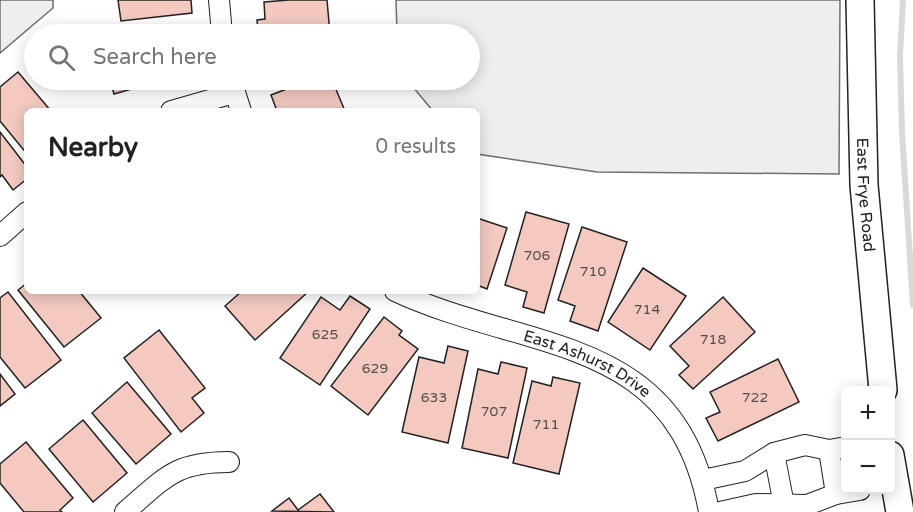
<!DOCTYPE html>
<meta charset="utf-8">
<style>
body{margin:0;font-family:"Varela Round",sans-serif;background:#f6f6f6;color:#222}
.controls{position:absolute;right:18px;bottom:18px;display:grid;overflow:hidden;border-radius:9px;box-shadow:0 3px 15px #0003}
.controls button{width:54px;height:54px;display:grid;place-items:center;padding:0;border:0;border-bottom:2px solid #e0e0e0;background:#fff;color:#222;font:30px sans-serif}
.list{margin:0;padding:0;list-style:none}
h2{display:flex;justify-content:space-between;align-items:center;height:78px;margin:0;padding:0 24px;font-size:26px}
h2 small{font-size:20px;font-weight:400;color:#767676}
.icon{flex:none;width:33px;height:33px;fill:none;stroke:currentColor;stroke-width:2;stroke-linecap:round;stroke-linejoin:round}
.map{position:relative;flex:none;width:913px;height:512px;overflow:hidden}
.search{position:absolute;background:#fff;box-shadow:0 3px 15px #0003;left:24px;top:24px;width:456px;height:66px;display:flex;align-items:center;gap:15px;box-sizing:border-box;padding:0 21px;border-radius:33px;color:#767676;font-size:22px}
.panel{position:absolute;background:#fff;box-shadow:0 3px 15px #0003;left:24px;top:108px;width:456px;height:186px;border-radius:9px}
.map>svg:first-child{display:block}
.green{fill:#eee;stroke:#6f6f6f;stroke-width:1.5}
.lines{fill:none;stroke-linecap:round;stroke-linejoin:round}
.stream{stroke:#d9d9d9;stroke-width:6}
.building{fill:#f3c9c0;stroke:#222;stroke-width:1.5}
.street-casing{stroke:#222;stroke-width:22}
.secondary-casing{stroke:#222;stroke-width:30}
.street{stroke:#fff;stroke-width:20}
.secondary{stroke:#fff;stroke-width:27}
.labels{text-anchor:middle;stroke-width:4.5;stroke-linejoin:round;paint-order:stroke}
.number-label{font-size:14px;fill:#564c4a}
.street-label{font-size:16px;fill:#222;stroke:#fff}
</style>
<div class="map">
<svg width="913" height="512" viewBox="0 0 913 512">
<rect width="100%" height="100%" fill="#fff"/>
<g class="green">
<path d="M0 0H53V8L0 53Z"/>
<path d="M396 0H840L839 174 597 172 477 154V111H433L407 80H470V34H397Z"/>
</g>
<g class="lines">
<path class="stream" d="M903 0 900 56 902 132 913 305"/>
</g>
<g class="building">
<path d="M118 0H191L192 13 121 21Z"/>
<path d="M289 0H327L330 34H258L257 20 265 19 264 2Z"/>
<path d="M171 26 173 34H142Z"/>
<path d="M18 72 51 111H27V154L0 121V87Z"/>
<path d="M110 80H163L114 94Z"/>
<path d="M310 80H332L345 111H277L271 95Z"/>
<path d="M0 132 27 167V179L13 190 2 175 0 177Z"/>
<path d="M526 212 569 224 544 313 523 307 527 292 505 285Z"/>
<path d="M477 218 507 228 487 289 477 285Z"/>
<path d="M582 227 627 242 598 331 570 321 575 306 558 300Z"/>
<path d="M643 268 686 296 650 350 608 322Z"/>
<path d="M27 283V291H79L101 318 64 347 18 290Z"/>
<path d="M242 291H309L255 340 225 306Z"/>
<path d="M8 292 61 360 25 388 0 357V298Z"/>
<path d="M350 296 370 309 320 385 280 358 321 297 340 310Z"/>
<path d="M723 297 755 332 693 389 679 375 689 366 670 346Z"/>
<path d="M384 317 402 331 399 335 418 349 368 415 331 386Z"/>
<path d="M159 330 205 388 192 398 204 413 181 432 124 358Z"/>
<path d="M448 346 468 351 448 443 402 432 419 357 444 363Z"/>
<path d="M778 359 799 402 718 441 706 418 720 412 710 392Z"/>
<path d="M501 362 527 368 508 458 462 448 478 369 498 374Z"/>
<path d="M0 374 15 394 0 406Z"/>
<path d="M553 377 580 383 559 474 513 463 532 381 551 386Z"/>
<path d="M127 382 171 434 136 464 92 413Z"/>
<path d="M83 420 127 473 93 502 49 449Z"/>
<path d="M26 442 73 498 60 510 62 512H24L0 483V464Z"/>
<path d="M320 494 334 512 272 511 289 498 298 510Z"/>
</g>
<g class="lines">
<g class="street-casing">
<g id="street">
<path d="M219 0 222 34"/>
<path d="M231 80 241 111"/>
<path d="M171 111 234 93"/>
<path d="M0 236 27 212"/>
<path id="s1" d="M395 291C528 353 677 332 709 512"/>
<path d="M829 450 836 494"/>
<path d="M774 453 784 505"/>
<path d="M703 480 745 471 774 453 805 445 829 450 846 447"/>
<path d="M125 512C165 478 174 462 229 462"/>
<path d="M720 512 756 504 807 505 836 494 860 490"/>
</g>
</g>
<g class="secondary-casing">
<g id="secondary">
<path id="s2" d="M860 0 864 185 883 390"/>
<path d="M890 455 900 512"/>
</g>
</g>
<use href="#street" class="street"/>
<use href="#secondary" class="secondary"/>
</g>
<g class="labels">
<g class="number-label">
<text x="537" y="260">706</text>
<text x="593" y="276">710</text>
<text x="647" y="314">714</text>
<text x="325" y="339">625</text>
<text x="713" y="344">718</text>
<text x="375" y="373">629</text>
<text x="434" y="402">633</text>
<text x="755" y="402">722</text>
<text x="494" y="416">707</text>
<text x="546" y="429">711</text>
</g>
<g class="street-label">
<text dy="6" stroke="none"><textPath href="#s2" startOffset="195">East Frye Road</textPath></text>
<text dy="6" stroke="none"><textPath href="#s1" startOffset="206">East Ashurst Drive</textPath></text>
</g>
</g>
</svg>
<div class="controls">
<button>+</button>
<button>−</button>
</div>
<div class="search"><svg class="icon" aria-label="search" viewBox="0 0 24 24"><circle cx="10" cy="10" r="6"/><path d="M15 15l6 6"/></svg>Search here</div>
<section class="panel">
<h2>Nearby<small>0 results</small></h2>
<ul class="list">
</ul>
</section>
</div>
